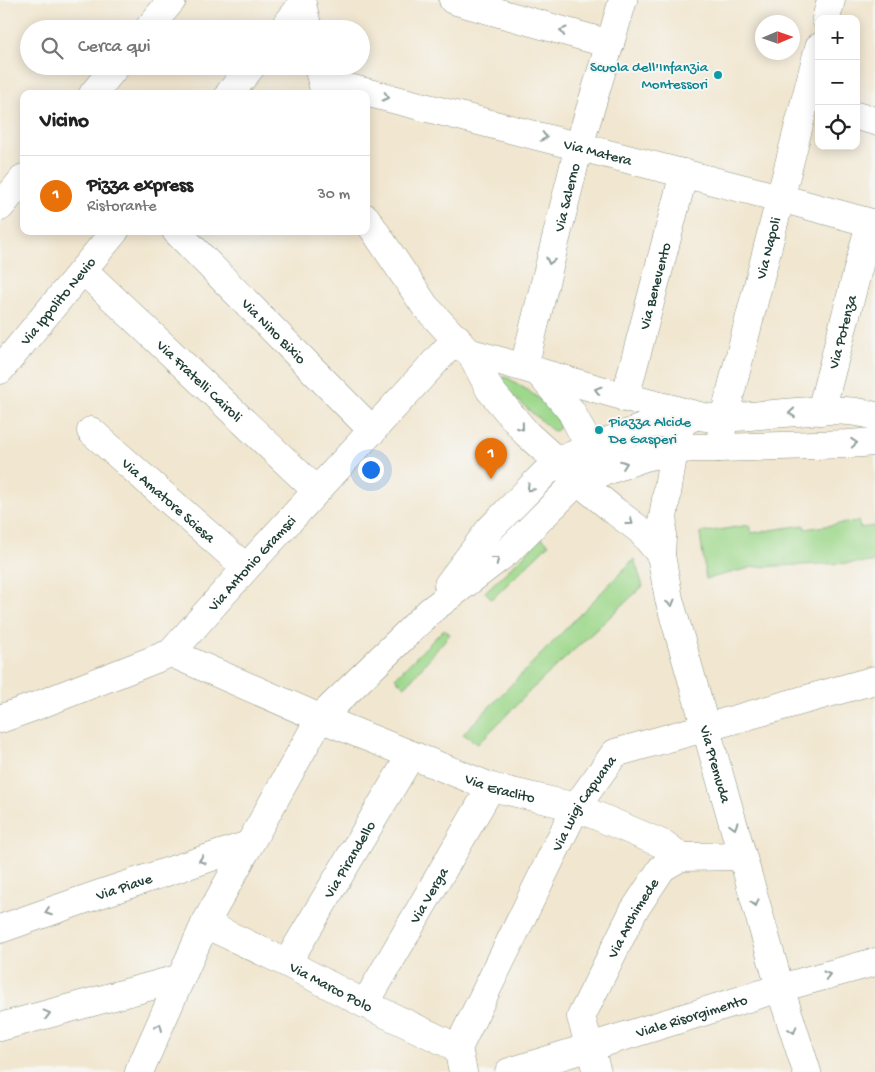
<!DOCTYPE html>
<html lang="it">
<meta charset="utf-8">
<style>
body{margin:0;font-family:"Gochi Hand",sans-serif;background:#f6f6f6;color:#222}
.controls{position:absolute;right:15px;top:15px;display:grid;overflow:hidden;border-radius:10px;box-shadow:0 2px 12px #0003}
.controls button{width:45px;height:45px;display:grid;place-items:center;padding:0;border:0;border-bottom:1px solid #e0e0e0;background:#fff;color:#222;font:25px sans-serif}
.compass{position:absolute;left:755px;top:15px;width:45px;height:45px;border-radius:50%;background:#fff;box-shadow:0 2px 12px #0003;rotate:88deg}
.you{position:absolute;left:370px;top:469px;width:18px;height:18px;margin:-12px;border:4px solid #fff;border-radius:50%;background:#1a73e8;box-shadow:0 0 0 8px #1a73e833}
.badge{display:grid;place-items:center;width:32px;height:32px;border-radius:50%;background:#1f6fb2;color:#fff;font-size:16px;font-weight:700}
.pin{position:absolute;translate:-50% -41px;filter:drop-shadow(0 1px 2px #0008)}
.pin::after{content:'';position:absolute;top:26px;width:18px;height:15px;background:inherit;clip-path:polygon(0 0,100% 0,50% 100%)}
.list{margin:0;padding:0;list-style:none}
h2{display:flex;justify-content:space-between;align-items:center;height:65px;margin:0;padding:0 20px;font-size:21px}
h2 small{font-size:16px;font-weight:400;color:#767676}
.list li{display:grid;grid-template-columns:32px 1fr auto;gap:15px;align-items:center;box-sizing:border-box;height:80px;padding:0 20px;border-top:1px solid #e0e0e0}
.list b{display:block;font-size:19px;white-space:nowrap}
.list p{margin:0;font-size:16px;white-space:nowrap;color:#767676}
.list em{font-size:16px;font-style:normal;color:#767676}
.icon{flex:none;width:28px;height:28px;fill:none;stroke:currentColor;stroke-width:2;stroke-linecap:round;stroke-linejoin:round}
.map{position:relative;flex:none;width:875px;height:1072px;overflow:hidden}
.search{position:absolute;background:#fff;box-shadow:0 2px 12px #0003;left:20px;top:20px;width:350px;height:55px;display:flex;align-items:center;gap:12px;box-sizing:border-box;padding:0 18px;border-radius:28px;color:#767676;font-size:19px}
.panel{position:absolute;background:#fff;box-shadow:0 2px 12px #0003;left:20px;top:90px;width:350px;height:145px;border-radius:10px}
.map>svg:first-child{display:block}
.green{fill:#9ed88c;stroke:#5e8a60}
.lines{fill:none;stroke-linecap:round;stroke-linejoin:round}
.minor-casing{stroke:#889282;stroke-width:29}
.tertiary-casing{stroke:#889282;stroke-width:29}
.minor{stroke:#fff;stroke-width:28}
.tertiary{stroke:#fff;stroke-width:28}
.oneway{stroke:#8f9e9a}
.culture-dot{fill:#0f9aa8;stroke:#f6f6f2;stroke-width:2}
.labels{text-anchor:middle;stroke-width:4;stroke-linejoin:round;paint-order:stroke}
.culture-label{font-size:15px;fill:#0d838f;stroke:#f6f6f2;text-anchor:end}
.street-label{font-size:15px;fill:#1f3d34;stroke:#f6f6f2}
</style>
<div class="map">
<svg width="875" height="1072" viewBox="0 0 875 1072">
<rect width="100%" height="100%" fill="#f6f6f2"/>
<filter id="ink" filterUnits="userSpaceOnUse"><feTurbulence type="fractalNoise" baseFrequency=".02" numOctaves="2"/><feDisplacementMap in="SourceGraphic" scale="10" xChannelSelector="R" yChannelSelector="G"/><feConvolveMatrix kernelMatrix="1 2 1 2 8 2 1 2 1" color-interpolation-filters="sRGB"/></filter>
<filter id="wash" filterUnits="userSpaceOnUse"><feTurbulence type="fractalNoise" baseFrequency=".0096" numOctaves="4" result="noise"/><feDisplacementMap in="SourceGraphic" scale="20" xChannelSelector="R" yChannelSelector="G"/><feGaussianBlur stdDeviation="1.12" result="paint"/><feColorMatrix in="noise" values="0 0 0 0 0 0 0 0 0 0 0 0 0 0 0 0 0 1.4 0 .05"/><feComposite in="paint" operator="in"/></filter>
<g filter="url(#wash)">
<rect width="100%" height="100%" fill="#f1e6cf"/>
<g class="green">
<path d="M503 377 508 378C524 388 556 406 560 427 558 430 556 432 552 430L501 386 500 381Z"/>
<path d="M858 521 860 528 875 526V562L754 567 706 579 700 533 749 525 751 533 804 525 805 529Z"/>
<path d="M542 538 549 544 492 599 485 592Z"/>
<path d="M634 559 643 586 532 689 478 744 463 734Z"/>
<path d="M444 629 450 634 405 687 395 678Z"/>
</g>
</g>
<g filter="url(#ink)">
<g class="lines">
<g class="minor-casing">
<g id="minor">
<path d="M453 0 610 44"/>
<path d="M826 19 831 0"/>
<path d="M283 29 302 5"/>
<path id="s1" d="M322 81 780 198 875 224"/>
<path d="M229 94 252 66"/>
<path d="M856 116 875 121"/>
<path id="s2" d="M176 231 373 431"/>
<path id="s3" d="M83 270 317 491"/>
<path id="s4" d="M524 367 579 146 623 0"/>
<path id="s5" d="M0 370 115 231"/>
<path d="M539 373 571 411 590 448 578 481 616 512 640 530 661 555"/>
<path id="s6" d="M625 398 684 173"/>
<path id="s7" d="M821 411 870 223"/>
<path id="s8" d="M680 429 674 450 663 518 661 555 669 599 780 988 807 1072"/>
<path id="s9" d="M91 431 246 568"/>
<path id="s10" d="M719 448 724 418 819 47"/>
<path id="s11" d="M171 653 320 718 491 787 576 807 665 845 681 857"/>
<path id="s12" d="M0 719 36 706 171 653 246 568 457 338"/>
<path id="s13" d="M205 924 287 963 365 1004 458 1048"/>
<path id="s14" d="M0 929 97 895 248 845"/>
<path id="s15" d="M287 963 411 755"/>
<path id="s16" d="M365 1004 491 787"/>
<path d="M0 1027 181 978"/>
<path id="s17" d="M463 1072 458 1048 576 807 615 753 875 680"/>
<path id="s18" d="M509 1072 780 988 875 962"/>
<path id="s19" d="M597 1072 581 1017 633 912 662 868 681 857 742 856"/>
</g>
</g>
<g class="tertiary-casing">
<g id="tertiary">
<path d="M301 0 308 29"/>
<path d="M148 29 172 0"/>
<path d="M318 66 325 94"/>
<path d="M93 94 116 66"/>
<path d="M0 207 24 178"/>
<path d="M366 218 425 306 464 348 471 353 490 390 527 434 570 473"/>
<path d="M471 353C536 370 599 391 664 407 678 410 692 415 705 417 720 419 736 417 751 416 790 413 837 405 875 416"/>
<path d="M448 585 490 529 557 461 652 424 683 421 691 418"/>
<path d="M139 1072 205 924 320 718 430 611 507 552 578 481 642 458 674 450 693 448H719L848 444 875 442"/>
</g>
</g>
<use href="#minor" class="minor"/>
<use href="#tertiary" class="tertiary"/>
</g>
<defs><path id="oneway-chevron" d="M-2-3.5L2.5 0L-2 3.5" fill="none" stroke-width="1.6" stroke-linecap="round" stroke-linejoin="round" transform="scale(1.25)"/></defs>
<g class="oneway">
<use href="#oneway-chevron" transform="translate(563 31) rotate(-164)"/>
<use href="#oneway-chevron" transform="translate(386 97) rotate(14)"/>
<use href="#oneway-chevron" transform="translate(544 137) rotate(14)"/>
<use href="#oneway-chevron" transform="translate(550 261) rotate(104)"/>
<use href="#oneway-chevron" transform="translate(598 390) rotate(-164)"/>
<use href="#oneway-chevron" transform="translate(792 413) rotate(175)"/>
<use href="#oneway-chevron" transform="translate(521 427) rotate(51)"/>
<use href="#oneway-chevron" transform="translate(854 443) rotate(-4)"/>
<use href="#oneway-chevron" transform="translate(624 464) rotate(-20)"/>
<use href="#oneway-chevron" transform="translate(530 488) rotate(134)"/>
<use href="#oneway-chevron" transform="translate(630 522) rotate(36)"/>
<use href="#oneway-chevron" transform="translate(496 560) rotate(-37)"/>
<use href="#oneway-chevron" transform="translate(671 603) rotate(75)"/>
<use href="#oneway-chevron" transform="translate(734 826) rotate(74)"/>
<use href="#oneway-chevron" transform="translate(202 860) rotate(162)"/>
<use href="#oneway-chevron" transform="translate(755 903) rotate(74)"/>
<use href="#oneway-chevron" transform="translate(48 912) rotate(160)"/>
<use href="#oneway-chevron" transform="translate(827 975) rotate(-16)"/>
<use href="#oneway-chevron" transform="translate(47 1014) rotate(-15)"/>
<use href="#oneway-chevron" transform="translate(159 1027) rotate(-66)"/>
<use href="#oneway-chevron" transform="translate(793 1030) rotate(72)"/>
</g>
</g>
<g class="culture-dot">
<circle cx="718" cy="75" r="5"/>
<circle cx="599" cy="430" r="5"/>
</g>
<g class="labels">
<g class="culture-label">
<text x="708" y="71">Scuola dell'Infanzia<tspan x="708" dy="17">Montessori</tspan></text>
<text x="609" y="426" text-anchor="start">Piazza Alcide<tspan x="609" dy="17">De Gasperi</tspan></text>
</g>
<g class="street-label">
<text dy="5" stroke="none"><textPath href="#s1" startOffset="285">Via Matera</textPath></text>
<text dy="5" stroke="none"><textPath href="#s4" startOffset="175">Via Salerno</textPath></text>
<text dy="5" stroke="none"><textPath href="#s10" startOffset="206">Via Napoli</textPath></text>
<text dy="5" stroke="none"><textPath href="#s6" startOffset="116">Via Benevento</textPath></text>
<text dy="5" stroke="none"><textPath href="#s5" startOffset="90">Via Ippolito Nevio</textPath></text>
<text dy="5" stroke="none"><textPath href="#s2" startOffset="140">Via Nino Bixio</textPath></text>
<text dy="5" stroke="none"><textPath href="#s7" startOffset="82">Via Potenza</textPath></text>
<text dy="5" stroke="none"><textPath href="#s3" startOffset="161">Via Fratelli Cairoli</textPath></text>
<text dy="5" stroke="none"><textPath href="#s9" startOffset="104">Via Amatore Sciesa</textPath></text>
<text dy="5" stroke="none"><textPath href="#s12" startOffset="304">Via Antonio Gramsci</textPath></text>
<text dy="5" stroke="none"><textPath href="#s8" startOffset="344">Via Premuda</textPath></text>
<text dy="5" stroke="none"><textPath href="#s11" startOffset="356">Via Eraclito</textPath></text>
<text dy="5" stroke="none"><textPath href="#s17" startOffset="300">Via Luigi Capuana</textPath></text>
<text dy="5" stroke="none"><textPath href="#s15" startOffset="121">Via Pirandello</textPath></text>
<text dy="5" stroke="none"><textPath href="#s14" startOffset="131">Via Piave</textPath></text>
<text dy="5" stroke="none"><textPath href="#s16" startOffset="126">Via Verga</textPath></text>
<text dy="5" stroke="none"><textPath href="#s19" startOffset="169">Via Archimede</textPath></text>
<text dy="5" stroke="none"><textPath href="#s13" startOffset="141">Via Marco Polo</textPath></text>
<text dy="5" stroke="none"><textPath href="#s18" startOffset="191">Viale Risorgimento</textPath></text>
</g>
</g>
</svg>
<div class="controls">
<button>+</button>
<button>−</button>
<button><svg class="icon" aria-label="locate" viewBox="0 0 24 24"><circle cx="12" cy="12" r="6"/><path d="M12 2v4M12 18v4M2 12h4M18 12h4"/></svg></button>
</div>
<svg class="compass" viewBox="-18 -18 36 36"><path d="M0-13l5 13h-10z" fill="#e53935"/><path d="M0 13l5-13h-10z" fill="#767676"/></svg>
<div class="you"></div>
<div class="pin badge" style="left:491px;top:479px;background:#e8710a">1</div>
<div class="search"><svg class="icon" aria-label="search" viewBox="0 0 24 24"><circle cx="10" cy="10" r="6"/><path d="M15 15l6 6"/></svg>Cerca qui</div>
<section class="panel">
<h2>Vicino<small></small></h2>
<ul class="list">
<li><span class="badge" style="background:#e8710a">1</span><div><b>Pizza express</b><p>Ristorante</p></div><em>30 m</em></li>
</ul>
</section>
</div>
